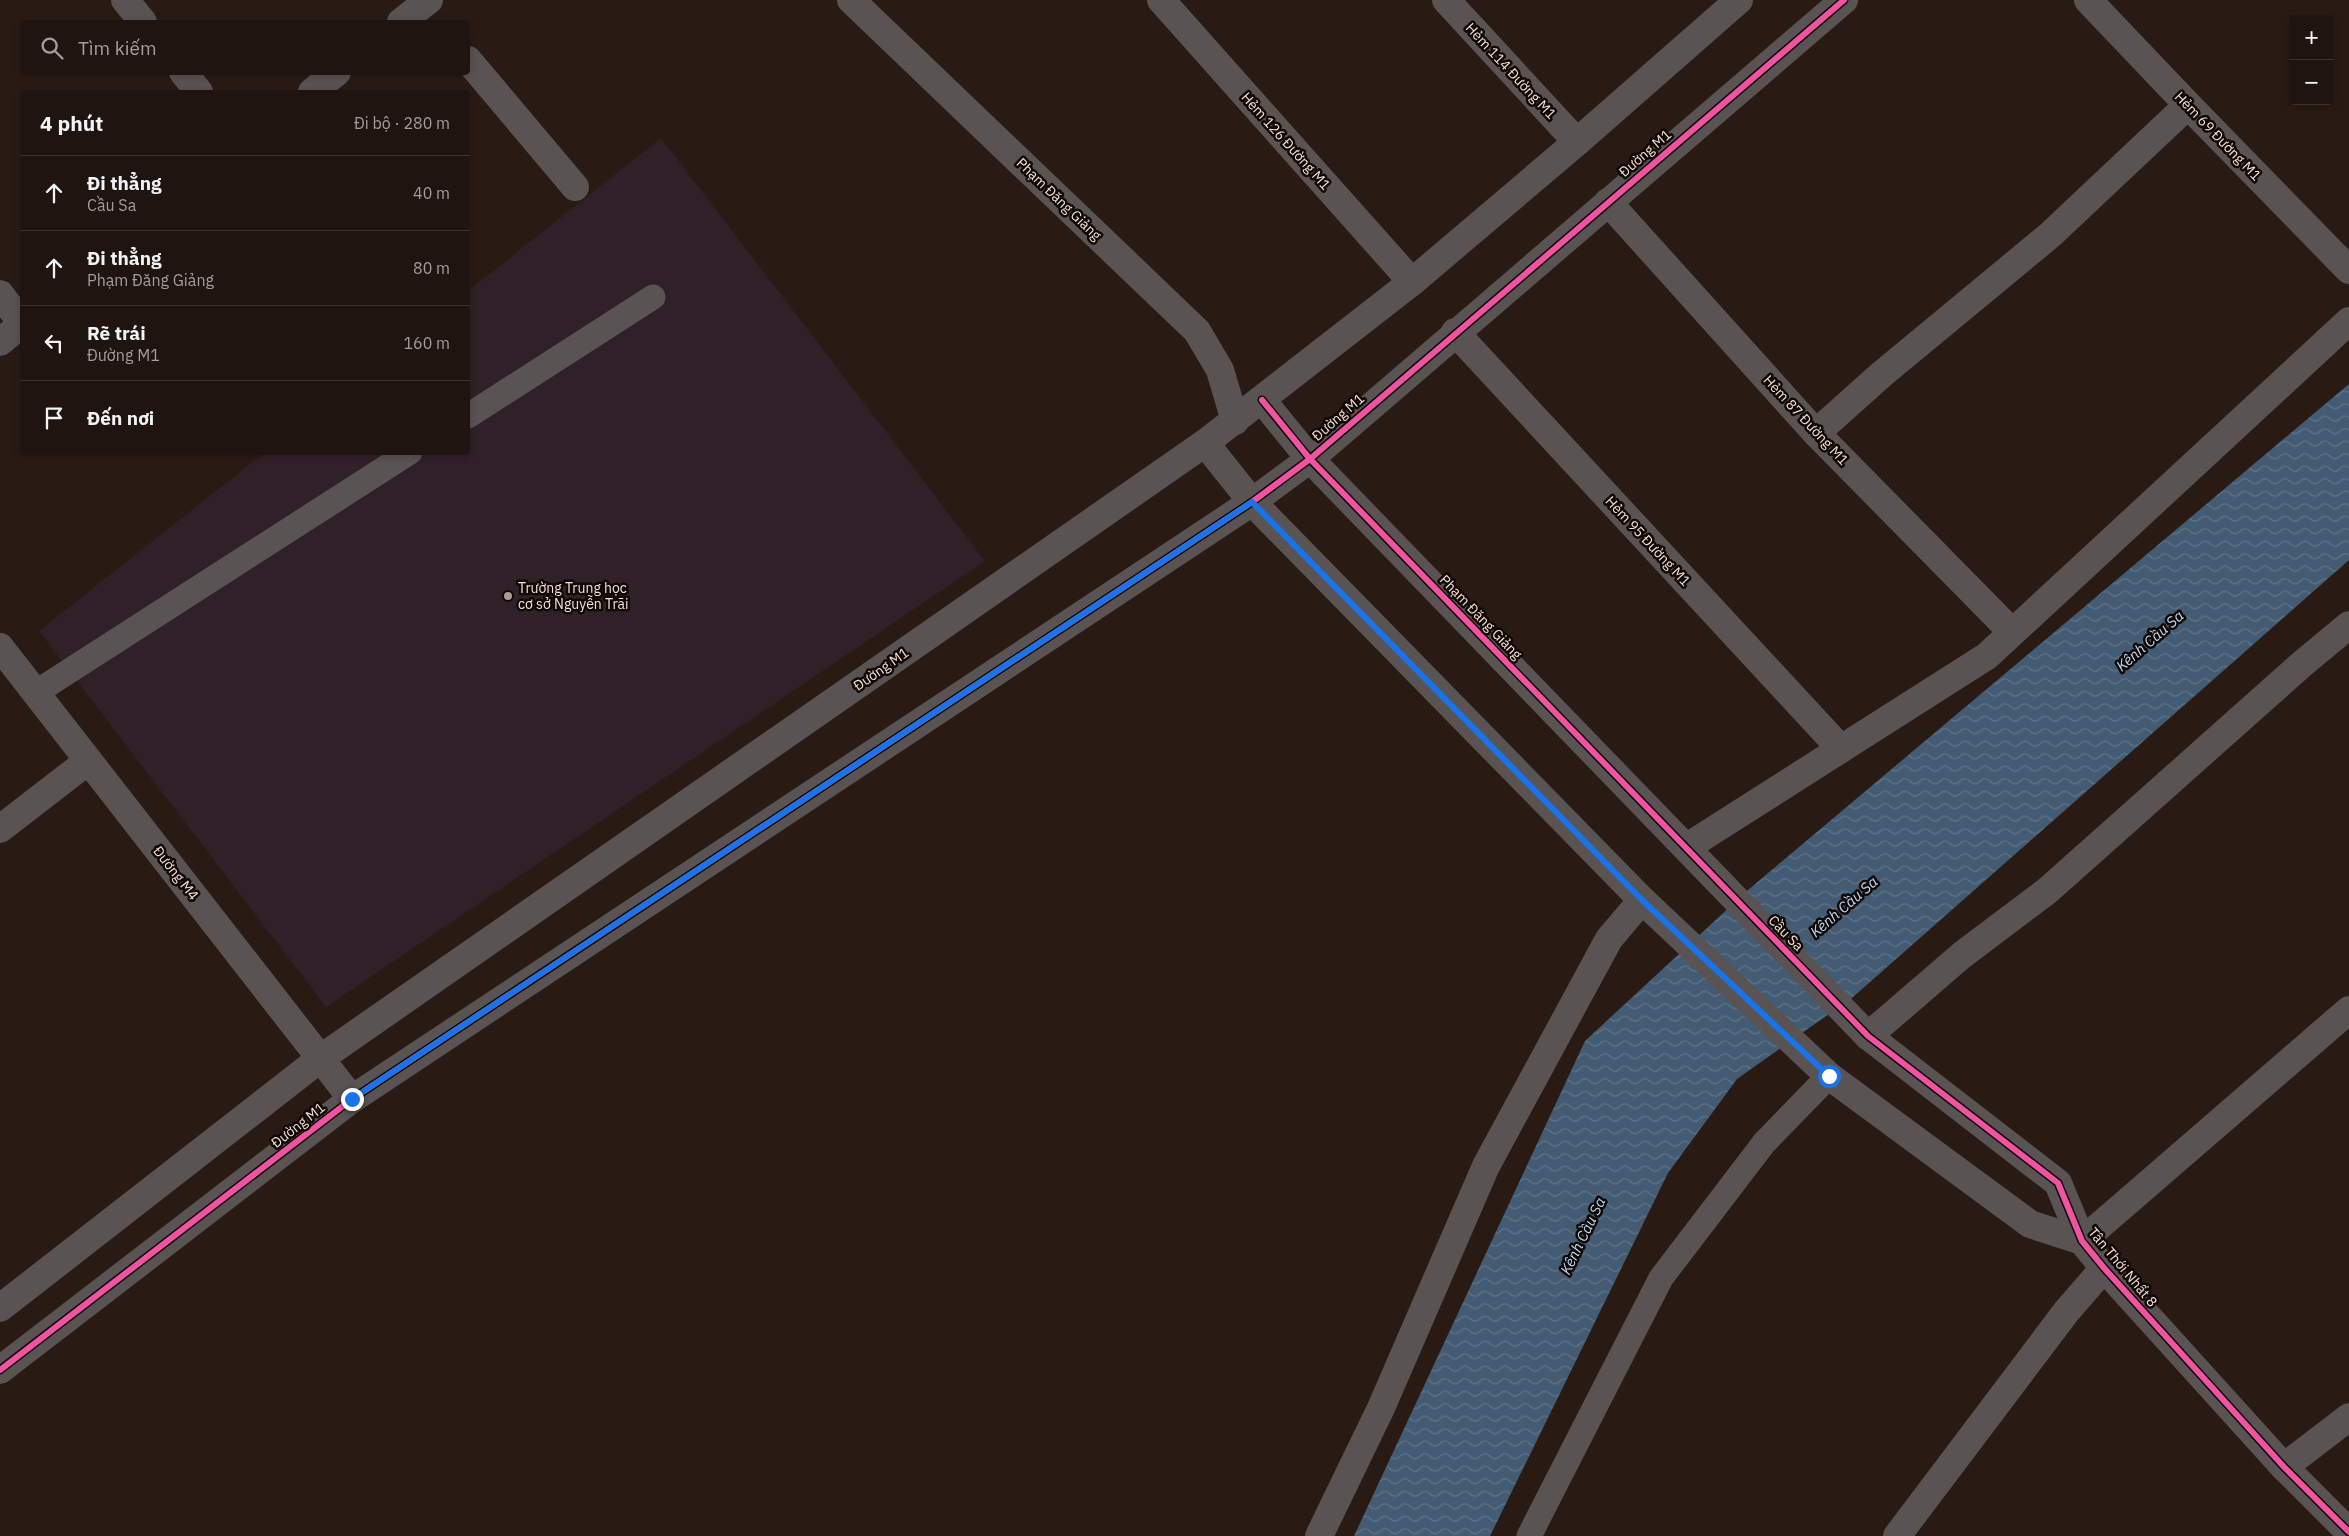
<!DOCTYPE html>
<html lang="vi">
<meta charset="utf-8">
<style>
body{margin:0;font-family:"IBM Plex Sans",sans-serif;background:#271d18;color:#f1f3f6}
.controls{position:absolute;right:15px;top:15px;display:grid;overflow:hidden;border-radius:5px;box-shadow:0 2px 8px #0003}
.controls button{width:45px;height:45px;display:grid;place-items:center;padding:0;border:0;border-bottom:1px solid #3c332f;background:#1f140f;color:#f1f3f6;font:25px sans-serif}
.stop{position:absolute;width:15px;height:15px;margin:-11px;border:4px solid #1a73e8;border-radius:50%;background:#fff}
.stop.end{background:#1a73e8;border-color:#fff;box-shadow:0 1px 5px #0008}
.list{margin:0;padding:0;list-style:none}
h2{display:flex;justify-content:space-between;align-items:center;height:65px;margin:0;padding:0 20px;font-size:21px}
h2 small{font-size:16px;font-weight:400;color:#a19e9e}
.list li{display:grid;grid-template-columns:32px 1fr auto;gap:15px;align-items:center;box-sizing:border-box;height:75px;padding:0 20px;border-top:1px solid #3c332f}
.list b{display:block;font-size:19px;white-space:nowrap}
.list p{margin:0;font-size:16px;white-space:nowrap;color:#a19e9e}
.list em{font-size:16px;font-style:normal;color:#a19e9e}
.icon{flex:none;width:28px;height:28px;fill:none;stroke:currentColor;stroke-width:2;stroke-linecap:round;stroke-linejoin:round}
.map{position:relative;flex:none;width:2349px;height:1536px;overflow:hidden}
.search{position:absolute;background:#1f140f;box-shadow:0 2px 8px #0003;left:20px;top:20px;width:450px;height:55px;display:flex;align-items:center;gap:12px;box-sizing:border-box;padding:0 18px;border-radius:5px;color:#a19e9e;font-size:19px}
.panel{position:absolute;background:#1f140f;box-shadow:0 2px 8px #0003;left:20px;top:90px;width:450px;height:365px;border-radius:5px}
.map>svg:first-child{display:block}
.education{fill:#302028}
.water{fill:url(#water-waves)}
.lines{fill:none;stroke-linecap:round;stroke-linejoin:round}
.service{stroke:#5a5353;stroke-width:25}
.minor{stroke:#5a5353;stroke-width:28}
.tertiary{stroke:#5a5353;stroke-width:28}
.cycleway-casing{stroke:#110703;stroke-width:9}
.cycleway{stroke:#f153a3;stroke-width:6}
.route{stroke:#1a73e8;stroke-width:6}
.poi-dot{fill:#ac9b93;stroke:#110703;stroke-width:2}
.labels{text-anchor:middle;stroke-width:5;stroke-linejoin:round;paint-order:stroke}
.street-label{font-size:14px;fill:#f2e0d8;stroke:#110703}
.poi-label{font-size:14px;fill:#f2e0d8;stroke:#110703;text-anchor:start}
.water-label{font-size:15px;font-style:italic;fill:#bad7f5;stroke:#110703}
</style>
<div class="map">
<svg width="2349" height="1536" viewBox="0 0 2349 1536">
<defs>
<pattern id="water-waves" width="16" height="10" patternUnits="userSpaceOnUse" patternTransform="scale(1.25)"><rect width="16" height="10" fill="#435c74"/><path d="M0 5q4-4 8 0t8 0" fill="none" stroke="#5f7387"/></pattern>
</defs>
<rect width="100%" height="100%" fill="#291b14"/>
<path class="education" d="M661 138 985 561 326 1007 39 631 264 453 468 452V291Z"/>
<path class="water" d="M2349 384V560L1853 997 1737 1079 1668 1173 1490 1536H1354L1585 1041 1748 890Z"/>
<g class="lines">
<g class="service">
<path d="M468 416 653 297"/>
<path d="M35 693 410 452"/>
<path d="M1529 1536 1661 1278 1764 1143 1829 1076"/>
</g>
<g class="minor">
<path d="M125 0 143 22"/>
<path d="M1161 0 1412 282"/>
<path d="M1446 0 1577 142"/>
<path d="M2088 0 2188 105 2349 270"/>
<path d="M401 22 429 0"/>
<path d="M468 60 575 187"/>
<path d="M183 72 199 92"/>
<path d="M312 92 337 72"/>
<path d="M1608 202 1816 433 2012 632"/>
<path d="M0 294 22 323"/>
<path d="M1455 332 1841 749"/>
<path d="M0 342 22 324"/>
<path d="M1816 433 1882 374 2050 235 2188 105"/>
<path d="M0 647 352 1099"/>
<path d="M0 829 88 761"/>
<path d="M1687 847 1987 656 2349 321"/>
<path d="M1868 1036 1962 955 2047 891 2302 664 2349 625"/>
<path d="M2082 1241 2349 1010"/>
<path d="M2284 1467 2349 1417"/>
<path d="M1319 1536 1381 1408 1486 1166 1609 939 1642 900"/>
<path d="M1897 1536 2066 1312 2104 1268"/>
</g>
<g class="tertiary">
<path d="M851 0 1197 331 1220 370 1235 421"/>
<path d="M1262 400 1310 459 1868 1036 2058 1183 2082 1241 2104 1268 2284 1467 2349 1532"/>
<path d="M1205 443 1252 502 1642 900 1829 1076 2030 1224 2082 1241"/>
<path d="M0 1308 321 1058 1205 443 1412 282 1577 142 1739 0"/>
<path d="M0 1370 352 1099 1252 502 1310 459 1844 0"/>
</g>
<g class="cycleway-casing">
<g id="cycleway">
<path d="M1262 400 1310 459 1868 1036 2058 1183 2082 1241 2104 1268 2284 1467 2349 1532"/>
<path d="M0 1370 352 1099 1252 502 1310 459 1844 0"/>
</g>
</g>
<use href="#cycleway" class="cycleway"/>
</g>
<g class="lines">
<path class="route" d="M352 1099 1252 502 1642 900 1829 1076"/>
</g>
<circle class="poi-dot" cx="508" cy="596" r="5"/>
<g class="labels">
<g class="street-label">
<text transform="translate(1511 71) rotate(47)" y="5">Hẻm 114 Đường M1</text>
<text transform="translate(2218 136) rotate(46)" y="5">Hẻm 69 Đường M1</text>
<text transform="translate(1286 141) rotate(48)" y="5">Hẻm 126 Đường M1</text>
<text transform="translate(1645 153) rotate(-41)" y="5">Đường M1</text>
<text transform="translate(1059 199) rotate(44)" y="5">Phạm Đăng Giảng</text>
<text transform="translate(1338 417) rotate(-41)" y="5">Đường M1</text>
<text transform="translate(1806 420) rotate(47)" y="5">Hẻm 87 Đường M1</text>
<text transform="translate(1648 541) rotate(47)" y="5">Hẻm 95 Đường M1</text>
<text transform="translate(1481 617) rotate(46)" y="5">Phạm Đăng Giảng</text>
<text transform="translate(881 669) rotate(-35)" y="5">Đường M1</text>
<text transform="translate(176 873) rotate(52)" y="5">Đường M4</text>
<text transform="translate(1786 933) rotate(46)" y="5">Cầu Sa</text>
<text transform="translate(298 1125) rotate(-38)" y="5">Đường M1</text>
<text transform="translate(2123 1267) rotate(50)" y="5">Tân Thới Nhất 8</text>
</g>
<g class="poi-label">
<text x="518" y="593">Trường Trung học<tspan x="518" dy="16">cơ sở Nguyễn Trãi</tspan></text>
</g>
<g class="water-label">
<text transform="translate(2150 641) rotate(-41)" y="5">Kênh Cầu Sa</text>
<text transform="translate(1844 907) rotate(-41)" y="5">Kênh Cầu Sa</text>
<text transform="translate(1583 1236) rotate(-64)" y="5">Kênh Cầu Sa</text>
</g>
</g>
</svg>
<div class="controls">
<button>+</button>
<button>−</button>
</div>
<div class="stop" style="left:1829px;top:1076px"></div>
<div class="stop end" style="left:352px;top:1099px"></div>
<div class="search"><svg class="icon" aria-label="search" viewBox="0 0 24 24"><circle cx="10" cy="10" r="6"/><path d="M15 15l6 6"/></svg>Tìm kiếm</div>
<section class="panel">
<h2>4 phút<small>Đi bộ · 280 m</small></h2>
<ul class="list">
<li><svg class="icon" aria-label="ahead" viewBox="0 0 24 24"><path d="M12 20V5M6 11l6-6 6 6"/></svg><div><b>Đi thẳng</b><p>Cầu Sa</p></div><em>40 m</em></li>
<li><svg class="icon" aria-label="ahead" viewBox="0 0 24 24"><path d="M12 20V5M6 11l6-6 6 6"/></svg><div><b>Đi thẳng</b><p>Phạm Đăng Giảng</p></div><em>80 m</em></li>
<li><svg class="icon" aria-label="left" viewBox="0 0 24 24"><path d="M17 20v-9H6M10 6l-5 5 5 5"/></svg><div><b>Rẽ trái</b><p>Đường M1</p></div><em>160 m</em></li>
<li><svg class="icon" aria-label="arrive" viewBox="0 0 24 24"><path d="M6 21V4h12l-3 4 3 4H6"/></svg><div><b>Đến nơi</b></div></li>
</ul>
</section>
</div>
